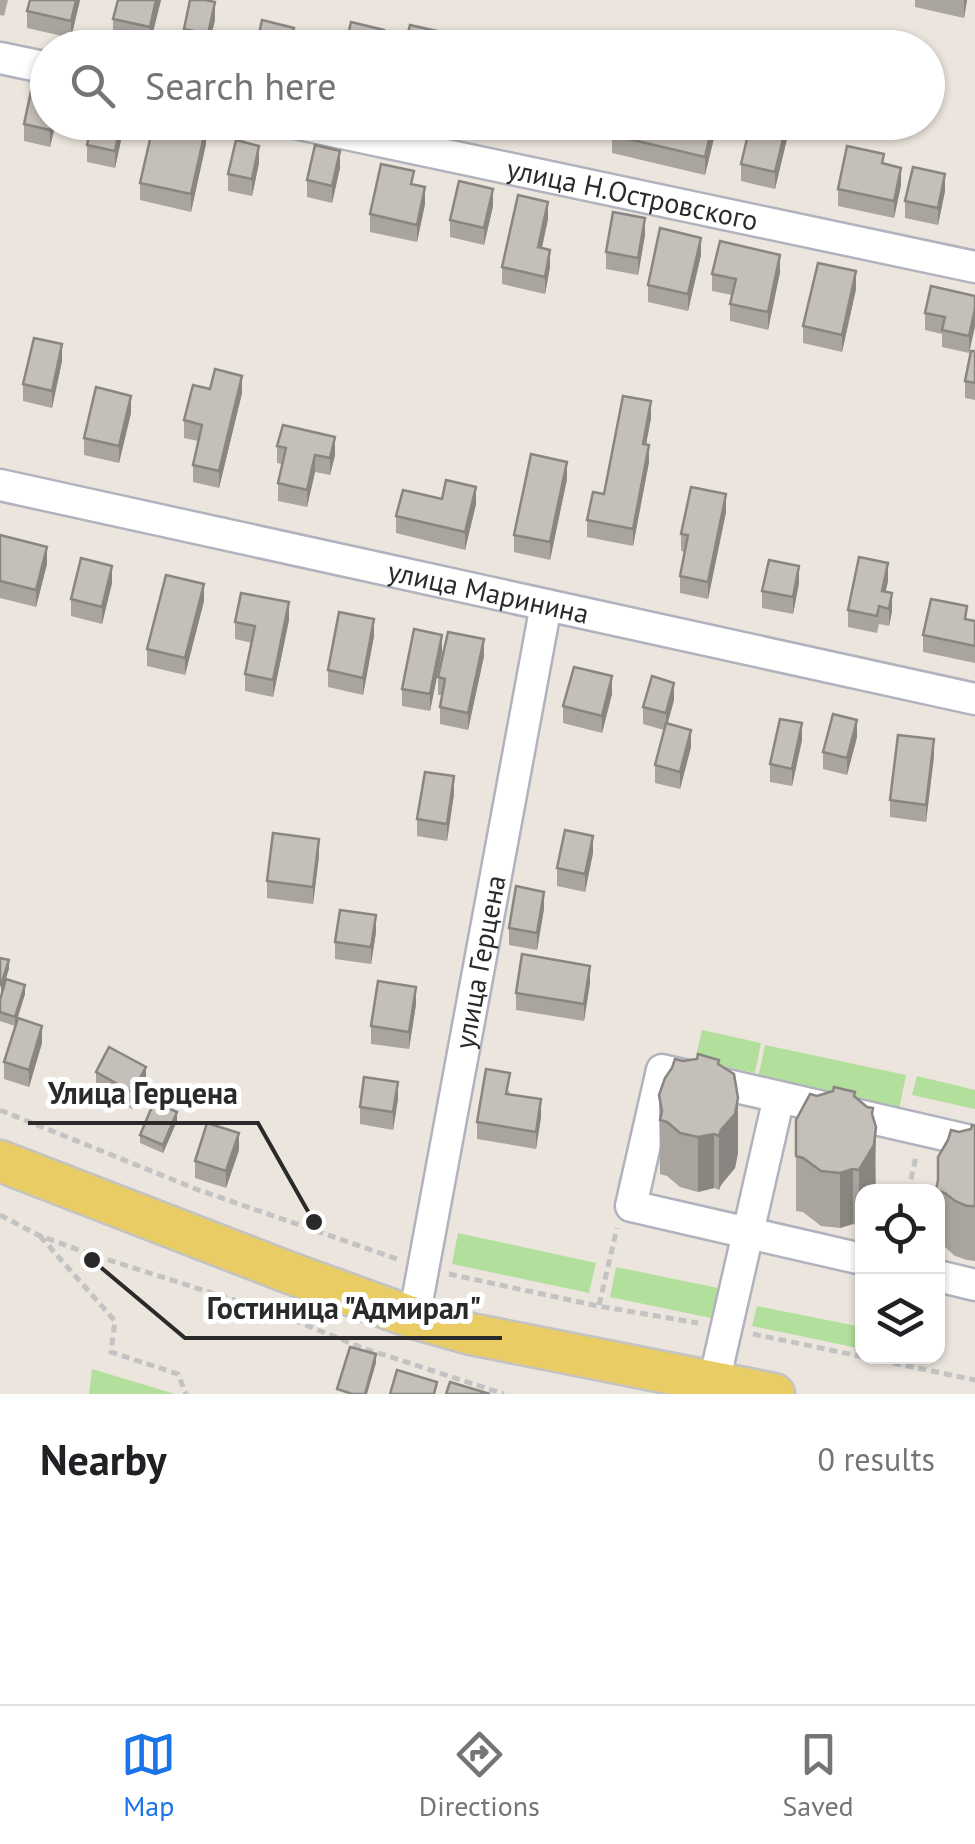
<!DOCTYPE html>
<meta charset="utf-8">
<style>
body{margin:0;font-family:"PT Sans",sans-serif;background:#f2f2f2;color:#202124}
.controls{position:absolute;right:30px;bottom:30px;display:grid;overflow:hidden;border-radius:20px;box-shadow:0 2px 8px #0004}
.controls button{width:90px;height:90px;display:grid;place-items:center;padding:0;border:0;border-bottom:2px solid #e0e0e0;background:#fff;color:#202124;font:50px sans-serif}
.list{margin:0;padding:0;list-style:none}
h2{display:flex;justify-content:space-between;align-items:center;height:130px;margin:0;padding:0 40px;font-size:42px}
h2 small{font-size:32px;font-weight:400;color:#757577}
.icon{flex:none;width:55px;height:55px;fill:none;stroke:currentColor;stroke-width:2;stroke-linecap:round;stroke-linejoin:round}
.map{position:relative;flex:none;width:975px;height:1394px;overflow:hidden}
.search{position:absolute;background:#fff;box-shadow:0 2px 8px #0004;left:30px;right:30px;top:30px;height:110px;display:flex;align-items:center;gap:25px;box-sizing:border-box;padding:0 35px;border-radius:55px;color:#757577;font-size:38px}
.sheet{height:310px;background:#fff}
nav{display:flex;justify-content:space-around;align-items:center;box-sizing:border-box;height:140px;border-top:2px solid #e0e0e0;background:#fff;font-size:28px;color:#757577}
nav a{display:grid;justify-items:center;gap:5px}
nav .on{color:#1a73e8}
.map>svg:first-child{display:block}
.green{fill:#b2df9c}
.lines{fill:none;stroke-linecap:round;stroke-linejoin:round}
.minor-casing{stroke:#b0b3bd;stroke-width:35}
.major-casing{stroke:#c3c3c3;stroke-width:45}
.path{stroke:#c3c3c3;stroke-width:5;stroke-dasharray:8 5;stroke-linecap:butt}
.minor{stroke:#fff;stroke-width:30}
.major{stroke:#e9cd64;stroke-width:40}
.wall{fill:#a9a49e}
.shaded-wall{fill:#898681}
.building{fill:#c4bfb8;stroke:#898681;stroke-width:2.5}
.labels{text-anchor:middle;stroke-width:10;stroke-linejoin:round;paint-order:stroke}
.street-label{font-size:28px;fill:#2a2a2a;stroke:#fff}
.leader{fill:none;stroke:#2a2a2a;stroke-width:4}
.callout-dot{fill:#2a2a2a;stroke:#fff;stroke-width:4}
.callout-label{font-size:30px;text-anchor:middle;font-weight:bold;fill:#2a2a2a;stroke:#fff;stroke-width:10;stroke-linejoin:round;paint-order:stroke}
</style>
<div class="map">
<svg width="975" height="1394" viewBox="0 0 975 1394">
<rect width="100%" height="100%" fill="#ebe5dd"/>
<g class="green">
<path d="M702 1030 761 1043 755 1073 695 1060Z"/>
<path d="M765 1045 906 1075 899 1109 758 1078Z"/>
<path d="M917 1076 975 1090V1109L912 1095Z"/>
<path d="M458 1233 596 1263 589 1293 452 1264Z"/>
<path d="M616 1267 718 1288 711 1318 610 1297Z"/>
<path d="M757 1306 862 1327V1349L752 1326Z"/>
<path d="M92 1369 175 1394H89Z"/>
</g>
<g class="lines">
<g class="minor-casing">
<g id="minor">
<path d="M0 58 48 68"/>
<path id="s1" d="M290 122 975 267"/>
<path id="s2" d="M0 485 975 699"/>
<path d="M862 1259 631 1206 662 1070 975 1142"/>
<path d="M938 1276 975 1285"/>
<path id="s3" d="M414 1318 546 605"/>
<path d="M714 1382 779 1097"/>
</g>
</g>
<g class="major-casing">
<path id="major" d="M0 1161 290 1273 414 1318 471 1334 774 1394"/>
</g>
<g class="path">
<path d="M0 1110 196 1189 400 1260"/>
<path d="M908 1192 916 1157"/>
<path d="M0 1215 38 1235 90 1254 281 1315 360 1347 504 1394"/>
<path d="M40 1236 115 1321 111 1352 178 1374 186 1394"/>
<path d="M449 1274 598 1306 698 1323"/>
<path d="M599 1305 617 1228"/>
<path d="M753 1334 975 1380"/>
</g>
<use href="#minor" class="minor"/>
<use href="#major" class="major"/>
</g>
<g class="wall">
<path d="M0 0H8L4 16 0 15Z"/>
<path d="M80 0 71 38 27 28V11Z"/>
<path d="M161 0 150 44 113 36V19Z"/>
<path d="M915 0H967L964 18 915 7Z"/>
<path d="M215 20 208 48 184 46V29Z"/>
<path d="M56 122 50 147 24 141V124Z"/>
<path d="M125 122 115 168 87 162V145Z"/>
<path d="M554 122H592L591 128Z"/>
<path d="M791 122 775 189 741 181V164Z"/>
<path d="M612 135 714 138 705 175 612 153Z"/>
<path d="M206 144 191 212 140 200V183Z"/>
<path d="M259 163 252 196 228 191V174Z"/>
<path d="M884 164 901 185 894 218 838 206V189Z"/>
<path d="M340 168 332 203 307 197V180Z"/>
<path d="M414 184 425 204 417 242 370 232V214Z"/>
<path d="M945 191 938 225 905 218V201Z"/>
<path d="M493 206 484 245 450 237V220Z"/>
<path d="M548 219 542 248 550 267 545 294 502 284V267Z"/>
<path d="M645 235 638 275 606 269V252Z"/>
<path d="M701 255 688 311 648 302V285Z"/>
<path d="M780 272 768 330 730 321V304L732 295 712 291V274Z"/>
<path d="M856 289 842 352 803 343V326Z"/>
<path d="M975 296V326L969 353 942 347V334L925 330V313Z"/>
<path d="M975 351V400L965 398V381Z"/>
<path d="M62 361 52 408 23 401V384Z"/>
<path d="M210 389 242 393 219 488 193 482V465L198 441 184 438V420Z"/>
<path d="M131 413 119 463 84 455V438Z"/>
<path d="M651 418 646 444 649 462 633 546 587 537V520Z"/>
<path d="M277 446 335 455 330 475 315 472 307 507 278 501V483L282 464 277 463Z"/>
<path d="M567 479 550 560 514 552V535Z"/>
<path d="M442 499 476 504 465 550 396 533V516Z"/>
<path d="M726 512 708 599 680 593V576L685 552 681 551V534Z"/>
<path d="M0 535 47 564 36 607 0 598Z"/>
<path d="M888 581 885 592 892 611 889 626 879 624 877 633 848 627V610Z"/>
<path d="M112 583 102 624 71 616V599Z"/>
<path d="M799 583 793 614 762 608V591Z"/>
<path d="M204 601 185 675 147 666V649Z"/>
<path d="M967 619 975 621V663L923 652V635Z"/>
<path d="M289 620 273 697 245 691V674L252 643 235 639V622Z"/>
<path d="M374 636 363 695 328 687V670Z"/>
<path d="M442 652 430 711 402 706V689Z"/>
<path d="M484 656 468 730 440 724V707L442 695H438V677Z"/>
<path d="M612 694 602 733 563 723V706Z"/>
<path d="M674 700 667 724 691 747 680 789 655 783V765L664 730 643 724V707Z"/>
<path d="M857 737 847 775 823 769V752Z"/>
<path d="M802 740 792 786 770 782V764Z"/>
<path d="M934 756 926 822 890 817V800Z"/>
<path d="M454 794 447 841 417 836V819Z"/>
<path d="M593 853 585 892 557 886V868Z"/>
<path d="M319 856 313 904 267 898V881Z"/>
<path d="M544 909 537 950 509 945V928Z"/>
<path d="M376 932 371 964 335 959V942Z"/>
<path d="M590 983 584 1021 516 1010V993Z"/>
<path d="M25 994 15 1026 0 1021V1000Z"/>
<path d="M416 1004 409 1049 371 1044V1026Z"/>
<path d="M42 1043 29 1087 4 1079V1062Z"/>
<path d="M683 1061 719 1065 738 1153 735 1168 721 1185 719 1190 714 1188 698 1192 680 1187 667 1176 660 1174 659 1095Z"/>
<path d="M96 1072 146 1084 132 1109 96 1089Z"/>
<path d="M510 1090 509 1094 541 1117 536 1149 477 1139V1122Z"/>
<path d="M817 1096 873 1117 876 1181 875 1192H862L859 1225 853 1224 840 1228 821 1226 803 1212 796 1211V1120Z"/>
<path d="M398 1099 393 1130 360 1124V1107Z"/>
<path d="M177 1121 163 1153 140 1143V1135Z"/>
<path d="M975 1126V1261L967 1260 955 1256 945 1247 938 1245V1192H936L938 1183 959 1132 971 1129Z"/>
<path d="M239 1150 226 1188 195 1178V1161Z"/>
</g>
<g class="shaded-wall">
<path d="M76 0H80L71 38V21Z"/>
<path d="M156 0H161L150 44V27Z"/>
<path d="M964 0H967L964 18Z"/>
<path d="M215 2V20L208 48V34Z"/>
<path d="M52 122H56L50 147V130Z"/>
<path d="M121 122H125L115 168V151Z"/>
<path d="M714 122V138L705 175V157Z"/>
<path d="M787 122H791L775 189V172Z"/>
<path d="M206 127V144L191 212V194Z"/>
<path d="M259 146V163L252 196V179Z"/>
<path d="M340 151V168L332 203V186Z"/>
<path d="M901 168V185L894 218V201Z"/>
<path d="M945 174V191L938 225V208Z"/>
<path d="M425 187V204L417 242V225Z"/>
<path d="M493 189V206L484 245V228Z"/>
<path d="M548 202V219L538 265V247Z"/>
<path d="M645 218V235L638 275V258Z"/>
<path d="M701 238V255L688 311V294Z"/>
<path d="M550 250V267L545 294V277Z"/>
<path d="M780 255V272L768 330V312Z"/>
<path d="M856 271V289L842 352V335Z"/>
<path d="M975 309V326L969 353V336Z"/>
<path d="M62 344V361L52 408V391Z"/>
<path d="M242 376V393L219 488V471Z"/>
<path d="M131 396V413L119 463V446Z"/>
<path d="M651 401V418L643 461V444Z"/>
<path d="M335 437V455L330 475V458Z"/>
<path d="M649 445V462L633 546V529Z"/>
<path d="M315 455V472L307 507V490Z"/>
<path d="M567 462V479L550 560V542Z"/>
<path d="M476 487V504L465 550V532Z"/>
<path d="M726 494V512L708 599V582Z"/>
<path d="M47 547V564L36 607V590Z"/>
<path d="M888 563V581L882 608V591Z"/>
<path d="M112 566V583L102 624V607Z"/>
<path d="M799 566V583L793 614V597Z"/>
<path d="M204 584V601L185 675V658Z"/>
<path d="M892 593V611L889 626V609Z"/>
<path d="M289 602V620L273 697V680Z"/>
<path d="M374 619V636L363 695V678Z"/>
<path d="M442 635V652L430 711V694Z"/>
<path d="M484 639V656L468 730V713Z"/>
<path d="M612 676V694L602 733V716Z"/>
<path d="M674 683V700L666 730V713Z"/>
<path d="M857 720V737L847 775V758Z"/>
<path d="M802 723V740L792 786V769Z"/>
<path d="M691 730V747L680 789V772Z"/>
<path d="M934 739V756L926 822V805Z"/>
<path d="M454 776V794L447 841V824Z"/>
<path d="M593 836V853L585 892V874Z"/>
<path d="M319 839V856L313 904V887Z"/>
<path d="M544 892V909L537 950V933Z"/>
<path d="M376 915V932L371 964V947Z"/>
<path d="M9 960V969L1 994V985Z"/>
<path d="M590 966V983L584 1021V1004Z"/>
<path d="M25 985V994L15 1026V1017Z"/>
<path d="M416 987V1004L409 1049V1032Z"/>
<path d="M42 1026V1043L29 1087V1070Z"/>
<path d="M146 1067V1084L132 1109V1092Z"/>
<path d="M398 1082V1099L393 1130V1112Z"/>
<path d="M738 1098V1153L735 1168 721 1185 719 1190V1136L721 1130Z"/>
<path d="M541 1099V1117L536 1149V1132Z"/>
<path d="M873 1108V1148L876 1127 875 1192H862V1219L859 1225V1170Z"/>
<path d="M177 1112V1121L163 1153V1145Z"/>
<path d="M239 1133V1150L226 1188V1171Z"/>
<path d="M714 1134V1188L698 1192V1137Z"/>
<path d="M853 1169V1224L840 1228V1173Z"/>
<path d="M376 1354V1363L367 1394H365Z"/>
</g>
<g class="building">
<path d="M30 0H76L71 21 27 11Z"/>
<path d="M118 0H156L150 27 113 19Z"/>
<path d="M190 0H205L215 2 208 34 184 29Z"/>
<path d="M262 20 294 28 289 48H256Z"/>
<path d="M351 22 384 30 380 48H345Z"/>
<path d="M410 25 450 34 447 48H404Z"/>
<path d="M33 82 48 85V122H52L50 130 24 124Z"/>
<path d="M92 122H121L115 151 87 145Z"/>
<path d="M154 122H187L206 127 191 194 140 183Z"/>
<path d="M615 122H713L705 157 612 135Z"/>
<path d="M751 122H787L775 172 741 164Z"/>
<path d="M236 140 259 146 252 179 228 174Z"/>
<path d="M315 145 340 151 332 186 307 180Z"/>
<path d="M847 146 884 154 882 163 901 168 894 201 838 189Z"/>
<path d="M381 164 414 171 411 184 425 187 417 225 370 214Z"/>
<path d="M913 167 945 174 938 208 905 201Z"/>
<path d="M459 181 493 189 484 228 450 220Z"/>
<path d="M518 195 548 202 538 247 550 250 545 277 502 267Z"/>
<path d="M613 212 645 218 638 258 606 252Z"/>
<path d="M660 228 701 238 688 294 648 285Z"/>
<path d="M720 241 780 255 768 312 730 304 736 279 712 274Z"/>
<path d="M818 263 856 271 842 335 803 326Z"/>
<path d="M931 286 975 296V309L969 336 942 330 945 317 925 313Z"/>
<path d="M34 338 62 344 52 391 23 384Z"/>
<path d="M971 351H975V383L965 381Z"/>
<path d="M215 369 242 376 219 471 193 465 202 425 184 420 193 385 210 389Z"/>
<path d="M96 387 131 396 119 446 84 438Z"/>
<path d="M623 396 651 401 643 444 649 445 633 529 587 520 593 492 604 494Z"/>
<path d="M283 425 335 437 330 458 315 455 307 490 278 483 286 448 277 446Z"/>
<path d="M531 454 567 462 550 542 514 535Z"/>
<path d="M446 480 476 487 465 532 396 516 403 490 442 499Z"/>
<path d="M691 487 726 494 708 582 680 576 688 535 681 534Z"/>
<path d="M0 535 47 547 36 590 0 581Z"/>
<path d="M859 557 888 563 882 591 892 593 889 609 879 606 877 616 848 610Z"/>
<path d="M81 558 112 566 102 607 71 599Z"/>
<path d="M769 560 799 566 793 597 762 591Z"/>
<path d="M166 575 204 584 185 658 147 649Z"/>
<path d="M241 593 289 602 273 680 245 674 255 626 235 622Z"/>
<path d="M931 599 967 606 965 619 975 621V646L923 635Z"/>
<path d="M339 612 374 619 363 678 328 670Z"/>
<path d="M414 629 442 635 430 694 402 689Z"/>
<path d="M448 632 484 639 468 713 440 707 445 679 438 677Z"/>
<path d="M574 667 612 676 602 716 563 706Z"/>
<path d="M652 676 674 683 666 713 643 707Z"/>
<path d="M833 714 857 720 847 758 823 752Z"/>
<path d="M780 719 802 723 792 769 770 764Z"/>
<path d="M666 723 691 730 680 772 655 765Z"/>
<path d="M898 735 934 739 926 805 890 800Z"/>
<path d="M425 772 454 776 447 824 417 819Z"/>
<path d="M565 830 593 836 585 874 557 868Z"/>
<path d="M273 833 319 839 313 887 267 881Z"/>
<path d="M516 886 544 892 537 933 509 928Z"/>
<path d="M340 910 376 915 371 947 335 942Z"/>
<path d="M522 954 590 966 584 1004 516 993Z"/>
<path d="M0 958 9 960 1 985H0Z"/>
<path d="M6 979 25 985 15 1017 0 1012V1000Z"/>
<path d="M378 981 416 987 409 1032 371 1026Z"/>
<path d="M18 1018 42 1026 29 1070 4 1062Z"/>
<path d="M109 1047 146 1067 132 1092 96 1072Z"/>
<path d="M698 1054 719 1060 718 1064 734 1074 738 1098 735 1114 721 1130 719 1136 714 1134 698 1137 680 1133 667 1122 660 1120 662 1111 659 1095 665 1078 672 1068 675 1059 683 1061 697 1059Z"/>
<path d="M486 1069 510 1073 506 1094 541 1099 536 1132 477 1122Z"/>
<path d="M364 1077 398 1082 393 1112 360 1107Z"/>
<path d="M834 1087 855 1092 854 1096 867 1107 873 1108 872 1114 876 1127 874 1145 859 1170 853 1169 840 1173 821 1171 803 1158 796 1156V1120L810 1094 817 1096 833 1091Z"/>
<path d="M154 1102 177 1112 163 1145 140 1135Z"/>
<path d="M207 1123 239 1133 226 1171 195 1161Z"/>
<path d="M972 1125 975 1126V1206H967L955 1201 945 1193 936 1190 938 1180V1157L948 1140 951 1130 959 1132 971 1129Z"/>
<path d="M350 1347 376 1354 365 1394H352L337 1389Z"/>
<path d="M397 1370 437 1382 434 1394H390Z"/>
<path d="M450 1382 490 1394H446Z"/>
</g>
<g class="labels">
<g class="street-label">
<text dy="10" stroke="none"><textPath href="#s1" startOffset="350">улица Н.Островского</textPath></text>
<text dy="10" stroke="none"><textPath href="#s2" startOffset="500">улица Маринина</textPath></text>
<text dy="10" stroke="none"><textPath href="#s3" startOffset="362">улица Герцена</textPath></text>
</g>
</g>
<path class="leader" d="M314 1222L258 1123H28M92 1260L185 1338H502"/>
<g class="callout-dot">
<circle cx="314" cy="1222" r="10"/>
<circle cx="92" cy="1260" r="10"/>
</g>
<g class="callout-label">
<text x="143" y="1104">Улица Герцена</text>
<text x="344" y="1319">Гостиница "Адмирал"</text>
</g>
</svg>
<div class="controls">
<button><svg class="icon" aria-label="locate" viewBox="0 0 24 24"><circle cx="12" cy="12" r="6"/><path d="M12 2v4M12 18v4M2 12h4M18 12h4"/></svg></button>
<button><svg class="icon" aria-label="layers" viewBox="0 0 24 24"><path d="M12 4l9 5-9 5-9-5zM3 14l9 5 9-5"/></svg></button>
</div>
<div class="search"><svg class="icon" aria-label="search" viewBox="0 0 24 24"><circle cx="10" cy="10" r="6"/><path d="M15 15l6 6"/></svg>Search here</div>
</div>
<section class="sheet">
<h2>Nearby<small>0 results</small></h2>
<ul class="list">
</ul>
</section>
<nav>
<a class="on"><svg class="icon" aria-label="map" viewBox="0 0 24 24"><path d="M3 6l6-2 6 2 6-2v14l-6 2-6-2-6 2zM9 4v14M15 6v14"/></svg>Map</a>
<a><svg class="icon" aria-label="directions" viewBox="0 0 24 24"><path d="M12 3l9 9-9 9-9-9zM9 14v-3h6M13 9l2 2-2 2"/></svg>Directions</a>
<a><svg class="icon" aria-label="saved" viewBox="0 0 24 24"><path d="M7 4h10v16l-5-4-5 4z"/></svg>Saved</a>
</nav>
